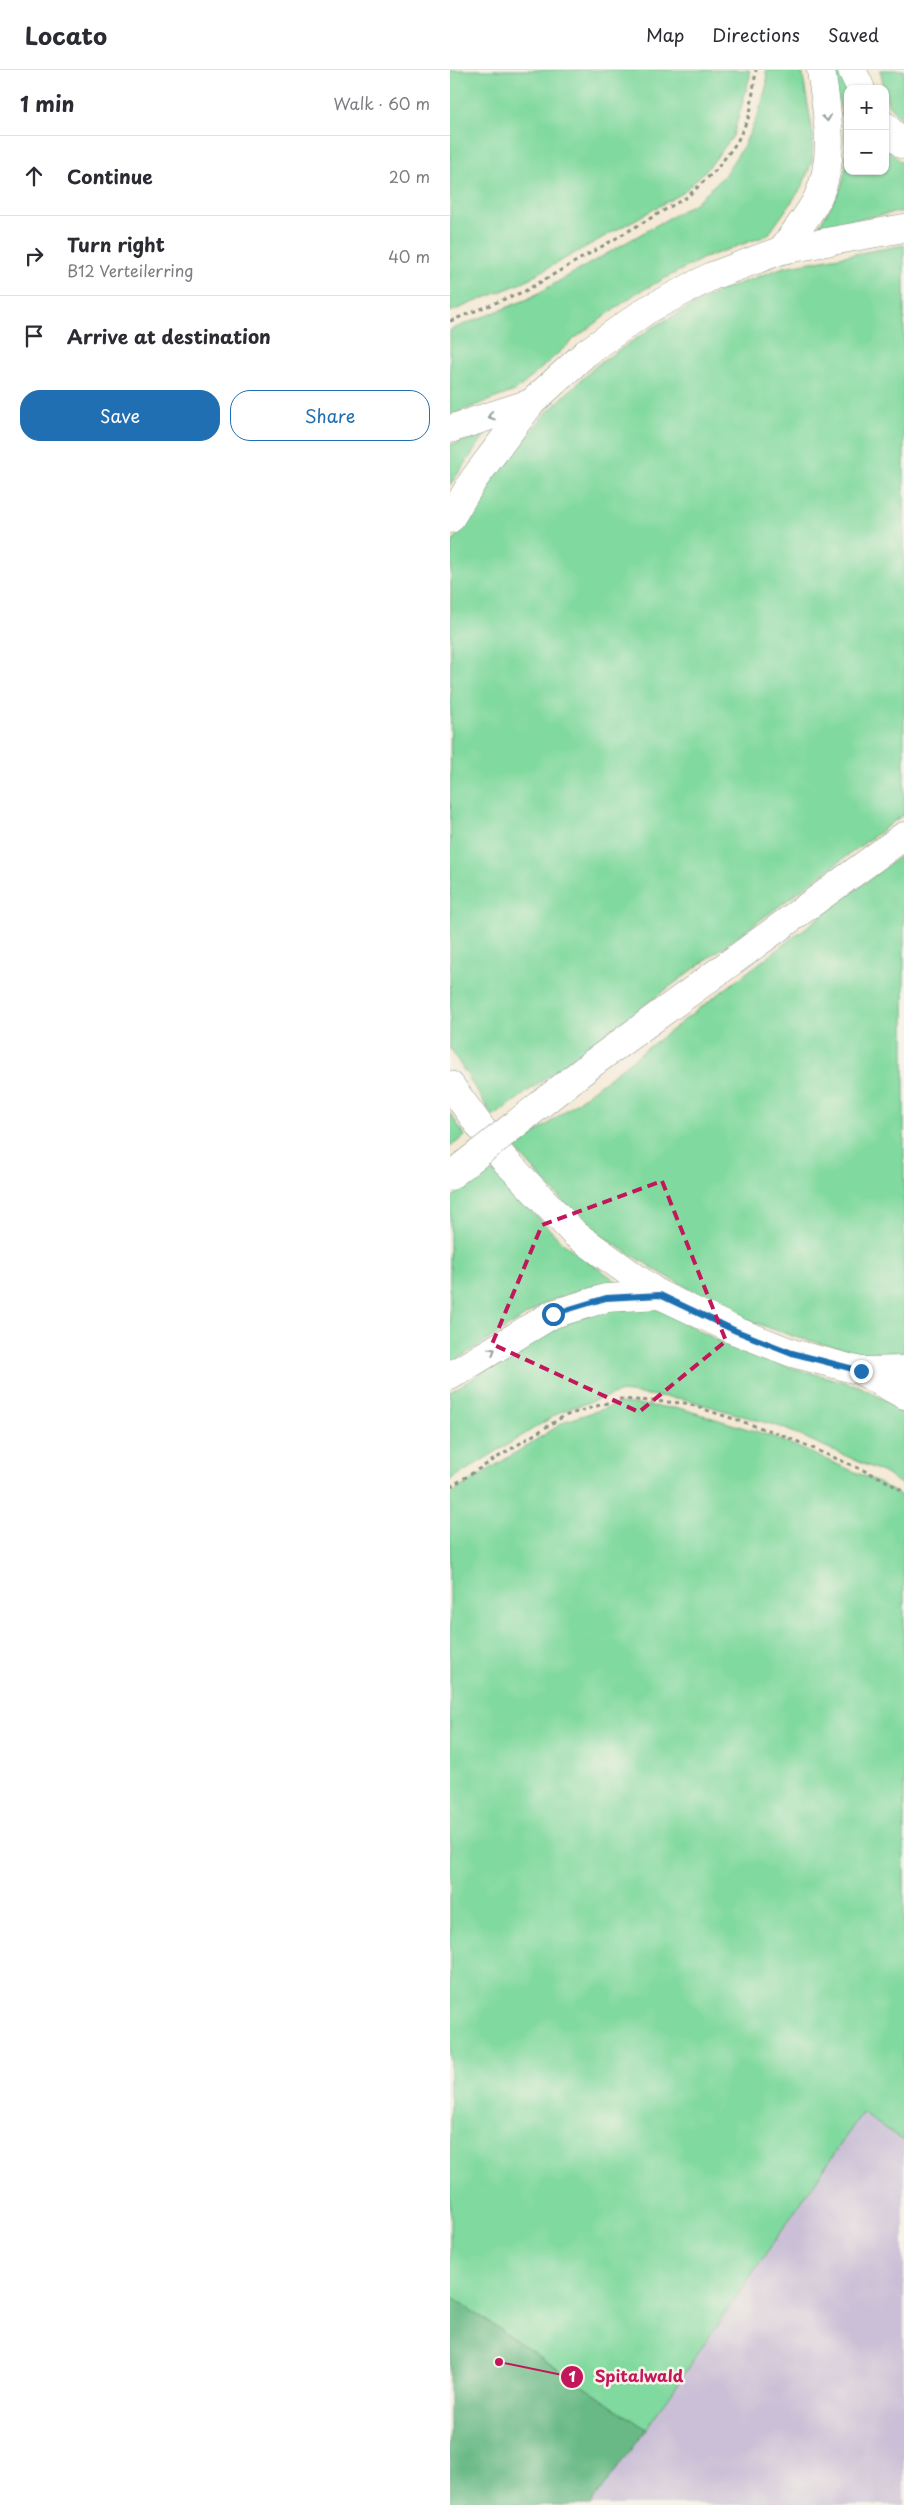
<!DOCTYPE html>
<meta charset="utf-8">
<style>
body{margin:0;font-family:"Playpen Sans",sans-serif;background:#f7f7f7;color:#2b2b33}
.controls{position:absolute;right:15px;top:15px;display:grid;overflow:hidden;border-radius:10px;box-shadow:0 1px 4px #0004}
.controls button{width:45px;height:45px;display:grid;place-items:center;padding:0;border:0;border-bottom:1px solid #e1e1e2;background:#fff;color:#2b2b33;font:25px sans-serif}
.stop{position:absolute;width:15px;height:15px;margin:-11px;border:4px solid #1f6fb2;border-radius:50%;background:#fff}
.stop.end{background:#1f6fb2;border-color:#fff;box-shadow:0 1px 5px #0008}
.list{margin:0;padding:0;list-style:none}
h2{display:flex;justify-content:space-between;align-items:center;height:65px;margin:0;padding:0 20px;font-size:21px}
h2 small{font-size:16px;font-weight:400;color:#7c7c81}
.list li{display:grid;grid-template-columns:32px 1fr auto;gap:15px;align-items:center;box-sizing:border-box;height:80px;padding:0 20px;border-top:1px solid #e1e1e2}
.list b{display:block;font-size:19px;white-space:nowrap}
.list p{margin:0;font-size:16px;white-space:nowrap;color:#7c7c81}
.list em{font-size:16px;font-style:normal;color:#7c7c81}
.actions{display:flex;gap:10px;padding:15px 20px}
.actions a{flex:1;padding:11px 0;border:1px solid #1f6fb2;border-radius:20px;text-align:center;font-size:18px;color:#1f6fb2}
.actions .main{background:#1f6fb2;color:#fff}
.icon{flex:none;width:28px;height:28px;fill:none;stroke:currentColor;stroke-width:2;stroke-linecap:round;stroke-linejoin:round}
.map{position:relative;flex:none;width:454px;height:2435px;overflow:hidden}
header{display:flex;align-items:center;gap:30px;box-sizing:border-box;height:70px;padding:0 25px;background:#fff;border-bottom:1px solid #e1e1e2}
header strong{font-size:24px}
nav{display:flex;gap:28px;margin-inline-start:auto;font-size:18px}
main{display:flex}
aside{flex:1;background:#fff}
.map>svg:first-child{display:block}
.industrial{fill:#cabfd6}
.green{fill:#80d99e;stroke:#508b69}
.forest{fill:#68b985;stroke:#447b5c}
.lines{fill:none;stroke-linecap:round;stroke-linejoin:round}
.tertiary-casing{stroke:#8a9384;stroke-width:29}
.secondary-casing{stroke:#8a9384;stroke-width:29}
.primary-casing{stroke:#8a9384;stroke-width:29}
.trunk-casing{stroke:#8a9384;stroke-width:29}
.path{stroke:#8a9384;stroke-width:3;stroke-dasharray:4 4;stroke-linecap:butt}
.tertiary{stroke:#fff;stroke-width:28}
.secondary{stroke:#fff;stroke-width:28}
.primary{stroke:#fff;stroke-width:28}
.trunk{stroke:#fff;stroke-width:28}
.trunk-bridge-casing{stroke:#8a9384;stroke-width:29;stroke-linecap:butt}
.trunk-bridge{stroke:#fff;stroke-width:28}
.oneway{stroke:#8f9e9a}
.route{stroke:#1f6fb2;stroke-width:6}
.marked{fill:none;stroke:#c2185b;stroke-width:4;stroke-dasharray:10 6;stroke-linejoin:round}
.leader{fill:none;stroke:#c2185b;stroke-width:2}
.callout-dot{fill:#c2185b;stroke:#f7f3e8;stroke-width:2}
.mark-label{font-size:15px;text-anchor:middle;font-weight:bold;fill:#fff}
.callout-label{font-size:16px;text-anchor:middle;font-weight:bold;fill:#c2185b;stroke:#f7f3e8;stroke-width:5;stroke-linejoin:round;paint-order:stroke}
</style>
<header>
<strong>Locato</strong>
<nav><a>Map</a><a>Directions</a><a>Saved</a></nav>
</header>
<main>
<aside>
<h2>1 min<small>Walk · 60 m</small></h2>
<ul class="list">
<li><svg class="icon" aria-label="ahead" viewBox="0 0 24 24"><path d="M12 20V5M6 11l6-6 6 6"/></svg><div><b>Continue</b></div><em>20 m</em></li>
<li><svg class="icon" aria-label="right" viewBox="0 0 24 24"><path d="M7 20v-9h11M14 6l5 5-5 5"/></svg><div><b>Turn right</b><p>B12 Verteilerring</p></div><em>40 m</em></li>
<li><svg class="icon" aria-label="arrive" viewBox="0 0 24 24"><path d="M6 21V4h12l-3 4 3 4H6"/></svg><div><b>Arrive at destination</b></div></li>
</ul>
<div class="actions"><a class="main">Save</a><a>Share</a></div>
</aside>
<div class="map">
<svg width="454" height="2435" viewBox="0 0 454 2435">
<rect width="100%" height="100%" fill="#f7f3e8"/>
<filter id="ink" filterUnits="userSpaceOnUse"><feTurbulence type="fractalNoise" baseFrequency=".02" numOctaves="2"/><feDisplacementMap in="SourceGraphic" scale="10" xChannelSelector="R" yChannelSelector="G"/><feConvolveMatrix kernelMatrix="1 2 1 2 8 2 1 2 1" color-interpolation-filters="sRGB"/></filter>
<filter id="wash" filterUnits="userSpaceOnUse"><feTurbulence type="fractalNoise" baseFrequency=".0096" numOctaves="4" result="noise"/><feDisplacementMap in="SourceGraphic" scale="20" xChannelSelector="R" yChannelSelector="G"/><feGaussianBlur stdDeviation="1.12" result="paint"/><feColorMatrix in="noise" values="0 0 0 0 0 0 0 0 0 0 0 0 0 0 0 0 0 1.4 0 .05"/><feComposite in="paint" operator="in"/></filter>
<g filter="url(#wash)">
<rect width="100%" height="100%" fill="#f5e9d5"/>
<path class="industrial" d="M412 2042 454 2071V2435H140L196 2359Z"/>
<g class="green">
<path d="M0 0H299L300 6 283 66 260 96 233 123 69 214 0 242Z"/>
<path d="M316 0H352L363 65 362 91 352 117 318 165 254 188 185 224 124 269 67 320 0 345V260L78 229 245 133 273 107 294 75 308 45 317 14Z"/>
<path d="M381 0H388L398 20V101H435V76L454 95V141L369 156C375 145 383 134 389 122 405 87 389 36 381 0Z"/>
<path d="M430 0H454V53L438 34Z"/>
<path d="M454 175V744L43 1047 0 978 1 475 37 417 94 345 147 295 205 256 269 221 334 197Z"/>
<path d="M35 365 0 415V375Z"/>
<path d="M454 783V1282L409 1283 345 1267 292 1248 211 1203 135 1156 65 1079Z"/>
<path d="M0 1043 15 1066 0 1077Z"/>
<path d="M39 1098 114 1174 169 1213 148 1215 97 1232 0 1294V1129Z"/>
<path d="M206 1238 284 1279 340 1297 409 1316 454 1340V1416L434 1403 331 1357 234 1329 171 1322 112 1341 0 1410V1322L111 1255 158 1239Z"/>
<path d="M171 1333 233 1339 324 1367 428 1412 454 1428V2071L412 2043 196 2359 0 2226V1424L116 1351Z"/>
</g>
<path class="forest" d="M0 2226 196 2359 140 2435H0Z"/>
</g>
<g filter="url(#ink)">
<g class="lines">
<g class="tertiary-casing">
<g id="tertiary">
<path d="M402 0 411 19"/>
<path d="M435 56 454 75"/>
<path d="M332 180C343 164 358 147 367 129 387 88 377 43 371 0"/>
<path d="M411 1301 454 1325"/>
</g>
</g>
<g class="secondary-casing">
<g id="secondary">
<path d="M0 359 81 333"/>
<path d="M0 449 24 409 81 333 136 283 197 240 262 206 332 180 454 158"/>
<path d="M0 1015 53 1088 125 1164 210 1225 286 1261 342 1283 411 1301 454 1300"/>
</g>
</g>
<g class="primary-casing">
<path id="primary" d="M0 1306 103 1244 156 1228 210 1225"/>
</g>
<g class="trunk-casing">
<path id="trunk" d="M143 993 454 766"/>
</g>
<g class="path">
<path d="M0 251 75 221 237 127 266 100 287 72 300 44 306 0"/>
<path d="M0 1417 114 1346 170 1329 235 1333 330 1364 431 1408 454 1422"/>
</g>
<use href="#tertiary" class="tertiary"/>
<use href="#secondary" class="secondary"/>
<use href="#primary" class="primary"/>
<use href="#trunk" class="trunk"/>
<g class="trunk-bridge-casing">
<path id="trunk-bridge" d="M0 1106 143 993"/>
</g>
<use href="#trunk-bridge" class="trunk-bridge"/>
</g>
<defs><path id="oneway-chevron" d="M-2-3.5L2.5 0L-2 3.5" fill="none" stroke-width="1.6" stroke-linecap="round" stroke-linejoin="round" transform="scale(1.25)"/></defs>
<g class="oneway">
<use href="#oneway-chevron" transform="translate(377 48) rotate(82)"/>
<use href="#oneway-chevron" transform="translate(41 346) rotate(162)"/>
<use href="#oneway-chevron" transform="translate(42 1281) rotate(-31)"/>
</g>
</g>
<g class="lines" filter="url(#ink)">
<path class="route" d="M103 1244 156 1228 210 1225 286 1261 342 1283 411 1301"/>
</g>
<path class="marked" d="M212 1111 276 1271 189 1342 42 1274 92 1155Z"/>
<path class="leader" d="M49 2292L122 2307"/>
<g class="callout-dot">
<circle cx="49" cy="2292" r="5"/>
<circle cx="122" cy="2307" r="12"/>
</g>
<g class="mark-label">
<text x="122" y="2312">1</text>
</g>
<g class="callout-label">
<text x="189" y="2312">Spitalwald</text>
</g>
</svg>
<div class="controls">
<button>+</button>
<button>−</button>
</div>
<div class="stop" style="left:103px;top:1244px"></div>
<div class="stop end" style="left:411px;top:1301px"></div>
</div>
</main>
